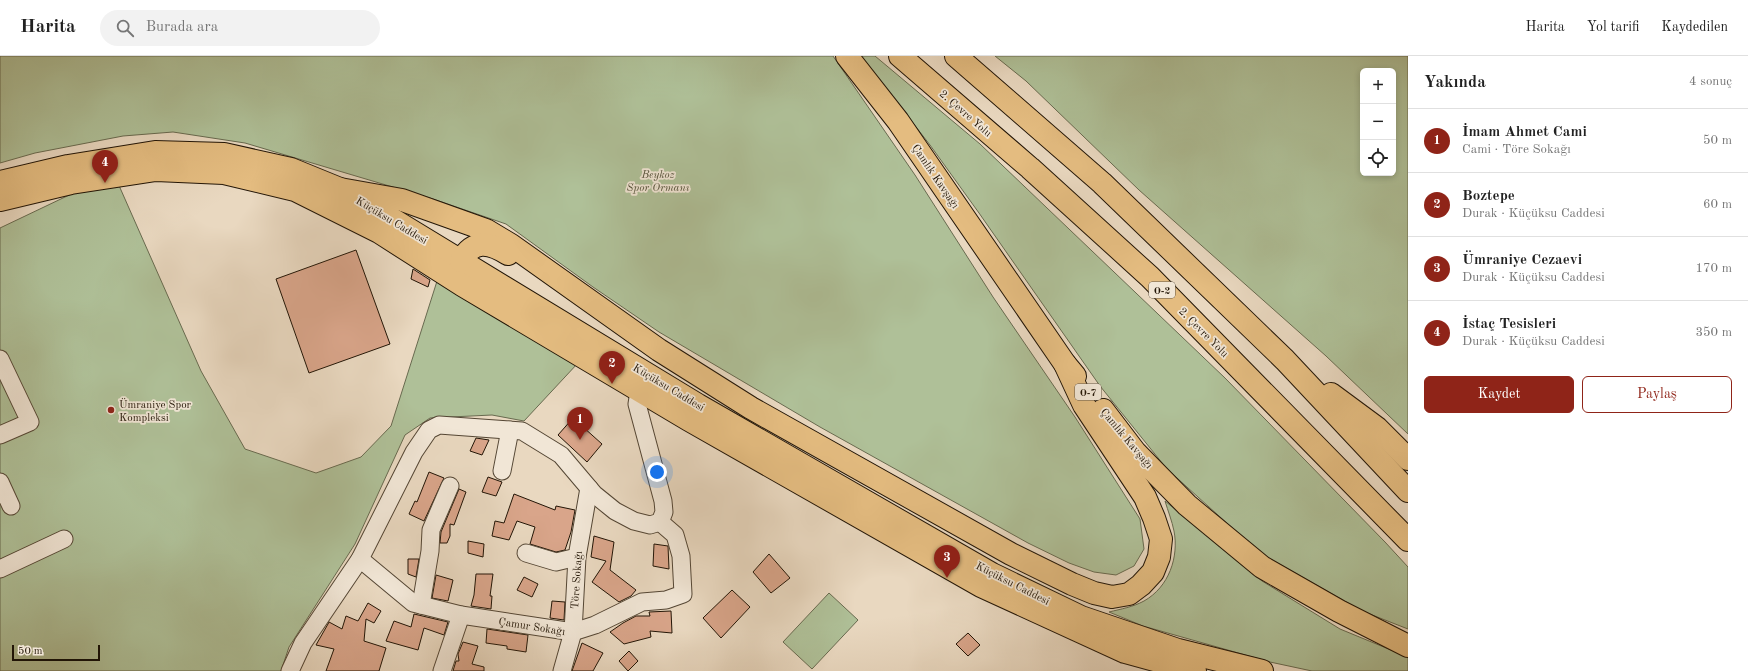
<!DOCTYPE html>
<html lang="tr">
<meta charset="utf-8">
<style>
body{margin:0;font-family:"Old Standard TT",serif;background:#f2f2f2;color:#222}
.controls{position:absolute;right:12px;top:12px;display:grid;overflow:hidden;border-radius:6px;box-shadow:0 2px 6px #0003}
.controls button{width:36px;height:36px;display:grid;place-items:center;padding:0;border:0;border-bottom:1px solid #e0e0e0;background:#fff;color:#222;font:20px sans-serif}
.scale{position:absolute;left:12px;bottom:10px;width:88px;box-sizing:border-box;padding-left:4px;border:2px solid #221506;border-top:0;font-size:11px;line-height:14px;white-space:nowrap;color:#221506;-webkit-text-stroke:3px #f1e6d6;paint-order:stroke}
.you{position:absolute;left:657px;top:416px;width:14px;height:14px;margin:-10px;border:3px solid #fff;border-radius:50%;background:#1a73e8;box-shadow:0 0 0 6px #1a73e833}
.badge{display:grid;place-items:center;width:26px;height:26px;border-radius:50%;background:#8f2418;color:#fff;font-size:13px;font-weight:700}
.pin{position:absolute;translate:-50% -33px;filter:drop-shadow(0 1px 2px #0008)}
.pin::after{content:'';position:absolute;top:21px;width:14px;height:12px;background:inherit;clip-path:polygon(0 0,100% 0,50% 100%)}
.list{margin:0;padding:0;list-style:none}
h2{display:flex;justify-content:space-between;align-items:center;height:52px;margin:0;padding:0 16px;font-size:17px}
h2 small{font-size:13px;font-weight:400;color:#767676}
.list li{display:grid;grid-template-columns:26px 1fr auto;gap:12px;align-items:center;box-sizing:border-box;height:64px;padding:0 16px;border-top:1px solid #e0e0e0}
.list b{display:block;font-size:15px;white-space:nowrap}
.list p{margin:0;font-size:13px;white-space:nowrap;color:#767676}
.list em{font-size:13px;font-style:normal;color:#767676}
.actions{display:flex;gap:8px;padding:12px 16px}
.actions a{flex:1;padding:9px 0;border:1px solid #8f2418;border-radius:6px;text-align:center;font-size:14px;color:#8f2418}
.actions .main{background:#8f2418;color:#fff}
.icon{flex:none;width:22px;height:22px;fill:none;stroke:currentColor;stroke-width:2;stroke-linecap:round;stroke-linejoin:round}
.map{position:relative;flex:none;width:1408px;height:615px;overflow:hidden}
header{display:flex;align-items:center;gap:24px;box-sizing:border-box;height:56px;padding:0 20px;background:#fff;border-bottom:1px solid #e0e0e0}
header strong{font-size:19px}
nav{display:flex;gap:22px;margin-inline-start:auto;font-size:14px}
.search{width:280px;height:36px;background:#f2f2f2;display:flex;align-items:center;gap:10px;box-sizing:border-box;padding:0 14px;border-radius:22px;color:#767676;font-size:15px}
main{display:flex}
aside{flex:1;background:#fff}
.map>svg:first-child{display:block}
.green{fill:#afc098;stroke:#686a4f;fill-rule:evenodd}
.building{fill:#d9a58a;stroke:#221506}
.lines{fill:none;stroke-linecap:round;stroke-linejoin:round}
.minor-casing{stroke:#544634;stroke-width:19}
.major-casing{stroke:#221506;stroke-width:24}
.highway-casing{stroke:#221506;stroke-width:24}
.minor{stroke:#f1e6d6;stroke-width:17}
.major{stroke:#e4bc80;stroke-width:22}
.highway{stroke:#e4bc80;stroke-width:22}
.poi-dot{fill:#8f2418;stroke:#f1e6d6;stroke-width:1.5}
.labels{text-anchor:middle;stroke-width:3.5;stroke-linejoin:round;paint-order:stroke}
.shield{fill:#f1e6d6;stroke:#605444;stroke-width:1}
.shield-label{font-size:10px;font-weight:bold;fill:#221506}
.street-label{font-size:11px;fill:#221506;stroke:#f1e6d6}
.park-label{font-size:11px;font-style:italic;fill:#535139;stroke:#f1e6d6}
.poi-label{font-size:11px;fill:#221506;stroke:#f1e6d6;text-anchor:start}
</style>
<header>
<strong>Harita</strong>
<div class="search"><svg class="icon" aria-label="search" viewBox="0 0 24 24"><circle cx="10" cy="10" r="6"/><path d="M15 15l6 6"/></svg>Burada ara</div>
<nav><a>Harita</a><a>Yol tarifi</a><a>Kaydedilen</a></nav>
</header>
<main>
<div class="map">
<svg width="1408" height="615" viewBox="0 0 1408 615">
<rect width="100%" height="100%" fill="#e9d8c0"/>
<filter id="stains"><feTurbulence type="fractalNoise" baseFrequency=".005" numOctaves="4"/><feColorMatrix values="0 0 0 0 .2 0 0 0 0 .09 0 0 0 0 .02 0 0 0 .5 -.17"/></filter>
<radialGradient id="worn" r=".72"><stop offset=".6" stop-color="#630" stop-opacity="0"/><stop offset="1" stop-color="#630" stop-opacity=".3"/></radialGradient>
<g class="green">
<path d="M0 0H833L915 119 993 241 1075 361 1140 463 1144 493 1134 510 1116 519 1094 516 1069 507 1028 487 820 371 659 276 593 231 506 168 433 143 245 87 173 76 123 80 35 97 0 107Z"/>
<path d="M861 0H875L980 88 1225 322 1385 486 1408 511V573L1362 555 1260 497 1167 413 1100 330 979 157 930 89Z"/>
<path d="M995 0H1408V378L1326 300 1139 134 1026 25ZM1363 15H1393V117H1363Z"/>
<path d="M117 125 201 315 245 393 316 417 361 401 391 370 438 222 578 307 524 365 492 359 430 362 405 379 355 488 289 591 281 615H0V172L86 131Z"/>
<path d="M1165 445 1262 525 1340 573 1408 601V615H1312L1270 606 1143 570 1109 556C1121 553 1133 551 1144 545 1169 531 1179 501 1174 475 1172 465 1168 455 1165 445Z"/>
<path d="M829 537 858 564 812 613 783 586Z"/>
</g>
<g class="building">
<path d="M356 194 390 288 309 317 276 223Z"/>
<path d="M413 213 430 224 428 231 411 223Z"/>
<path d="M573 362 602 388 587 406 558 379Z"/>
<path d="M476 382 489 384 482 399 470 395Z"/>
<path d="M429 416 444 422 424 465 409 458 415 445 417 446Z"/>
<path d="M488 421 502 426 496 440 482 436Z"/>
<path d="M459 433 466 436 454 469 450 468V480L447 487H440L441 476Z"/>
<path d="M514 438 555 454 556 450 575 454 571 476 565 494 556 496 530 488 535 471 517 465 509 484 492 480 495 465 504 467Z"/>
<path d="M594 480 614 486 610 514 636 534 631 540 619 546 592 526 606 505 591 501Z"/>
<path d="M468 485 484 488 483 501 468 497Z"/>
<path d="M654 488 668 490 669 513 653 510Z"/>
<path d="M769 498 790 522 771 537 753 516Z"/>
<path d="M408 503H419L416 521 408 518Z"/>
<path d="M476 518H493L490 540H492L491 553 471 550 474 539Z"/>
<path d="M436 519 453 524 448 545 432 542Z"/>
<path d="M524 521 538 528 532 541 517 534Z"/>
<path d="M732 534 750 551 721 582 703 562Z"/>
<path d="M552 545 565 546 564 564 550 562Z"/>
<path d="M368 547 381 555 374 567 366 563 364 585 386 592 379 615H326L334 593 316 589 328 568 329 566 342 573 346 560 358 565Z"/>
<path d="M671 555 672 577 650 575 651 581 624 588 610 576 623 567 636 560H650L649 556Z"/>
<path d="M414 558 448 566 444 579 424 572 418 594 386 585 394 565 411 571Z"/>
<path d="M487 573 528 579 526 596 507 593V590L486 587Z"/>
<path d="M968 577 980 589 968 600 956 588Z"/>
<path d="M463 586 478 590 472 608 484 611V615H453L456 605H459L458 598Z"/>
<path d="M582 587 603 597 593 615H572Z"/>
<path d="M629 595 638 605 628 615 619 605Z"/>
</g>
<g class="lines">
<g class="minor-casing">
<g id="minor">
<path d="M0 303 30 366 0 379"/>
<path d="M502 415 510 374"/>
<path d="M0 426 11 450"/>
<path d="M526 497 556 506 577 501"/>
<path d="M360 503 413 547 461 559 573 576 595 569 642 546 666 544 683 538 681 500 675 479 660 466"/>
<path d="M0 513 64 483"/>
<path d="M421 549 430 495 431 474 450 430"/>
<path d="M290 615 303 587 360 503 414 396 429 374 439 369 522 375 561 399 594 438 615 455 634 465 650 469 660 466 664 456 663 445 637 348 639 335"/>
<path d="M442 615 461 559"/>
<path d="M562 615 573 576 577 501 589 432"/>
</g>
</g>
<g class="major-casing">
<g id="major">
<path d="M0 126 68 110 155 96 224 98 291 113 340 133 387 160 698 349 992 518 1081 561 1178 594 1262 615"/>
<path d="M0 144 71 127 156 114 224 117 295 134 379 176 462 229 689 364 981 530 1125 596 1195 615"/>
</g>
</g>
<g class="highway-casing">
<g id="highway">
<path d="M847 0 898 65 1065 308 1075 320"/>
<path d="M900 0 1030 112 1150 221 1408 484"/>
<path d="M956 0 1102 127 1285 304 1408 435"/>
<path d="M340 133 402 144 486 174 511 189 659 294 751 352 1011 498 1072 528 1094 537 1112 541 1129 538 1141 529 1153 516 1159 501 1161 483 1154 462 1145 441 1084 349 1065 308"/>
<path d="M461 205C473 183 489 186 508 198"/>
<path d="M1331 338 1377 372 1408 403"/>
<path d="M1103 354 1135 396 1187 449 1262 511 1339 555 1408 590"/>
</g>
</g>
<use href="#minor" class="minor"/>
<use href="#major" class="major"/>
<use href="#highway" class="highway"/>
</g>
<circle class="poi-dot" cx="111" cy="354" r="4"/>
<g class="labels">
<g class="shield">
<rect x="1149" y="226" width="26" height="16" rx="3"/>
<rect x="1075" y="328" width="26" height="16" rx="3"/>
</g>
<g class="shield-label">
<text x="1162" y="238">O-2</text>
<text x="1088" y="340">O-7</text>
</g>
<g class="street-label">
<text transform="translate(966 57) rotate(41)" y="4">2. Çevre Yolu</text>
<text transform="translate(936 120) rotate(56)" y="4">Çamlık Kavşağı</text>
<text transform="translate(392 164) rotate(31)" y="4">Küçüksu Caddesi</text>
<text transform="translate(1204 276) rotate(45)" y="4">2. Çevre Yolu</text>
<text transform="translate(669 331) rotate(31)" y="4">Küçüksu Caddesi</text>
<text transform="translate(1127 382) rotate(50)" y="4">Çamlık Kavşağı</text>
<text transform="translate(576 524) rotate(-86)" y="4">Töre Sokağı</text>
<text transform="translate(1013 527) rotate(27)" y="4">Küçüksu Caddesi</text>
<text transform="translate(532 570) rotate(9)" y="4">Çamur Sokağı</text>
</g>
<g class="park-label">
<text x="658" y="122">Beykoz<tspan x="658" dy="13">Spor Ormanı</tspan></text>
</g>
<g class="poi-label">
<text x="119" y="352">Ümraniye Spor<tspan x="119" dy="13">Kompleksi</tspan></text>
</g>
</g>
<rect width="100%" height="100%" filter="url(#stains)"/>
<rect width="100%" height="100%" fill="url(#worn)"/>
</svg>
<div class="controls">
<button>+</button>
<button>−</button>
<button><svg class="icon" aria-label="locate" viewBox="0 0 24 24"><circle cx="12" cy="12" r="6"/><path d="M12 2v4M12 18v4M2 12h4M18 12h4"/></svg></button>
</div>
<div class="scale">50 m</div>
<div class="you"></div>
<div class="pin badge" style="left:580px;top:384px">1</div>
<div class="pin badge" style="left:612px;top:328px">2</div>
<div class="pin badge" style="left:947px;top:522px">3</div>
<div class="pin badge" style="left:105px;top:127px">4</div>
</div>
<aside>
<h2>Yakında<small>4 sonuç</small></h2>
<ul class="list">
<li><span class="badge">1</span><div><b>İmam Ahmet Cami</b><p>Cami · Töre Sokağı</p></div><em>50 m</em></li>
<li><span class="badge">2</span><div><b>Boztepe</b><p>Durak · Küçüksu Caddesi</p></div><em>60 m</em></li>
<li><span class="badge">3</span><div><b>Ümraniye Cezaevi</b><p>Durak · Küçüksu Caddesi</p></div><em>170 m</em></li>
<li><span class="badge">4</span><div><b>İstaç Tesisleri</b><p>Durak · Küçüksu Caddesi</p></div><em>350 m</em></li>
</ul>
<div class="actions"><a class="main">Kaydet</a><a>Paylaş</a></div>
</aside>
</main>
